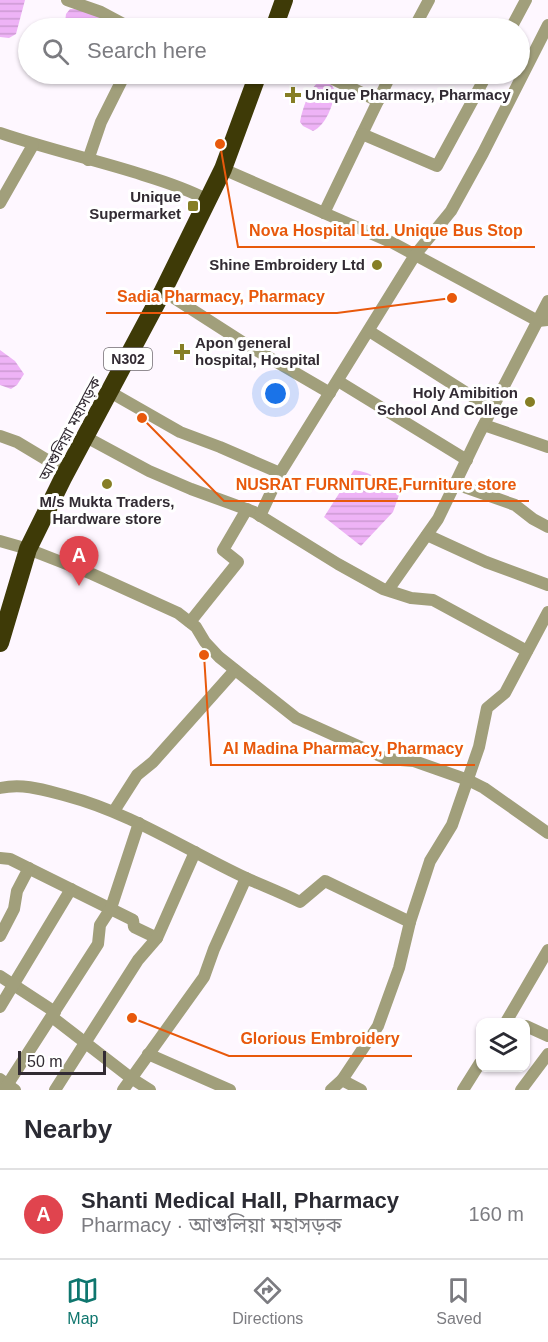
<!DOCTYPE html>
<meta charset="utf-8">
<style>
body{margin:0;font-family:Helvetica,"Noto Sans Bengali",sans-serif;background:#f7f7f7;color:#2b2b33}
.controls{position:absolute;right:18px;bottom:18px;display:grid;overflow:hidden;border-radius:12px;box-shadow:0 2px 4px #0004}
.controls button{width:54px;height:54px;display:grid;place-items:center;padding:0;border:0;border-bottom:2px solid #e1e1e2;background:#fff;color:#2b2b33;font:30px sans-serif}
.scale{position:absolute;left:18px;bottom:15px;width:88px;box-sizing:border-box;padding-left:6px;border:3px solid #322b33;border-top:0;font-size:16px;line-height:21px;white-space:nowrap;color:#322b33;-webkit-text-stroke:4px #fff;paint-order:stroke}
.you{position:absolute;left:276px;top:394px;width:21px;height:21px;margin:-15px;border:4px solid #fff;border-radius:50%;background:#1a73e8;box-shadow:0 0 0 9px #1a73e833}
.badge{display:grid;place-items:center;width:39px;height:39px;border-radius:50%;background:#0f766e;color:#fff;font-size:20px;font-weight:700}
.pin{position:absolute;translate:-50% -50px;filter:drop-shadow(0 2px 3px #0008)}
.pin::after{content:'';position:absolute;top:32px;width:21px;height:18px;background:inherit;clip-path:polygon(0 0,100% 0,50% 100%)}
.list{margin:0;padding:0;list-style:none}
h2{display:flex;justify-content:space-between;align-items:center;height:78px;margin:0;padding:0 24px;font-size:26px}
h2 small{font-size:20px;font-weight:400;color:#7c7c81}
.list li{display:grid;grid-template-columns:39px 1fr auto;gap:18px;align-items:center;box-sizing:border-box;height:90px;padding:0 24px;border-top:2px solid #e1e1e2}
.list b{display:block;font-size:22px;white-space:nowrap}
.list p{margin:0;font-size:20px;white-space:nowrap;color:#7c7c81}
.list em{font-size:20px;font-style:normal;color:#7c7c81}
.icon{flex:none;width:33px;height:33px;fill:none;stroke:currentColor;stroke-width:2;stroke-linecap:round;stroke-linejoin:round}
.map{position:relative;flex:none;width:548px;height:1090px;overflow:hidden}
.search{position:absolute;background:#fff;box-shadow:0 2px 4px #0004;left:18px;right:18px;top:18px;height:66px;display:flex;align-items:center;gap:15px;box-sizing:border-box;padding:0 21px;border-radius:33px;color:#7c7c81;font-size:22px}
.sheet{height:168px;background:#fff}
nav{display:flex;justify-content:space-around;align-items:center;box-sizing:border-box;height:84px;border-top:2px solid #e1e1e2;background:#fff;font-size:16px;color:#7c7c81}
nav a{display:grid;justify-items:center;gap:3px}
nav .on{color:#0f766e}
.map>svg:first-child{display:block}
.water{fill:url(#water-rules)}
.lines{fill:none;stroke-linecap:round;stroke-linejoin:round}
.street{stroke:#a19f7b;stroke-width:12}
.highway{stroke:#3e3a07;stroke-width:18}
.poi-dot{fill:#867e25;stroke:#fff;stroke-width:2}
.labels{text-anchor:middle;stroke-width:6;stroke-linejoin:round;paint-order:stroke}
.shield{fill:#fff;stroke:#706b70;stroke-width:1.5}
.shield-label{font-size:14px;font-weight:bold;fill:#322b33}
.poi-label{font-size:15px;font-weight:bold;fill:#322b33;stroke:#fff;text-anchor:end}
.street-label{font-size:15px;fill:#322b33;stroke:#fff}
.leader{fill:none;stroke:#e8590c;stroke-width:2}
.callout-dot{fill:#e8590c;stroke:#fff;stroke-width:2}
.callout-label{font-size:16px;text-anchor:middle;font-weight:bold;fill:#e8590c;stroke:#fff;stroke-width:6;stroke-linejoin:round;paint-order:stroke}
</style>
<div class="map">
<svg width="548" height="1090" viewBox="0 0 548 1090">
<defs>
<pattern id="water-rules" width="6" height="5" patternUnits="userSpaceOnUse" patternTransform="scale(1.5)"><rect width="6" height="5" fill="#eeb3f6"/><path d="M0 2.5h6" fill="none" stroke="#cd9ad3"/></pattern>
</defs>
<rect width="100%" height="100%" fill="#fef7ff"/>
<g class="water">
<path d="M0 0H25L16 34 9 38 0 37Z"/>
<path d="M70 9C83 8 106 17 112 28H47L48 23 65 22 66 14Z"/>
<path d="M320 81C328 82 333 84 335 92 333 105 326 125 313 131L303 126 300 122C302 110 309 88 320 81Z"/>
<path d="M0 350 15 361 24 374 17 385 11 389 0 385Z"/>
<path d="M354 470C373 472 385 483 399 495L393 512 361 546 324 517Z"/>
</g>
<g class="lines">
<g class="street">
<path d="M67 0 101 12 131 28"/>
<path d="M414 28 429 0"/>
<path d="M511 28 526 0"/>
<path d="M323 74 378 101"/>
<path d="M0 133C47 149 96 160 143 175 166 182 187 189 208 200"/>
<path d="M362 134 391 74"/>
<path d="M88 160 101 122 125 74"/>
<path d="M223 169 393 243 538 321 548 320"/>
<path d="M0 203 33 145"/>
<path d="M324 213 362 134 437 166 487 74"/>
<path d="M163 291 244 343 330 393"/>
<path d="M369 331 492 409"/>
<path d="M338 381 467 460"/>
<path d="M110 392 180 432 220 447 280 473"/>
<path d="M484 425 548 447"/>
<path d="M0 436 17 442 67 472"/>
<path d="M86 437 149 471 191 489 254 512 338 564 383 589 411 598 433 600 527 651"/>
<path d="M456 484 515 505 533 519 548 527"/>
<path d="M260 516 280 473 415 255 451 211 483 153 548 25"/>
<path d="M427 535 486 562 548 585"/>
<path d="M0 541 28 549 92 574 178 613 196 627 205 642 219 657 296 718 387 759 414 761 468 780 484 788 548 833"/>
<path d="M388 590 438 519 479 434 548 301"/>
<path d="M190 622 238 562 223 550 247 509"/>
<path d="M0 788C24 783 44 790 67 796 131 813 186 850 246 878 264 886 282 893 300 902L325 881 410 922"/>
<path d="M114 811 137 775 153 762 235 670"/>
<path d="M0 858 10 859 133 920 134 927 157 938"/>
<path d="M0 936 14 909 17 891 29 868"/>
<path d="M0 976 55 1012"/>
<path d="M0 1007 71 889"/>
<path d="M52 1017 131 1078 150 1090"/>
<path d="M506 1022 548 950"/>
<path d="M526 1026 548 1036"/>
<path d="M148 1054 230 1090"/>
<path d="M0 1079 15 1090"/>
<path d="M342 1080 378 1026 399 968 410 922 430 861 452 825 479 747 487 708 505 693 548 612"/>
<path d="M4 1090 98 944 100 925 111 908 139 823"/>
<path d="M55 1090 138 960 157 938 195 852"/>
<path d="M123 1090 204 977 214 949 246 878"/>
<path d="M331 1090 342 1080 361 1090"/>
<path d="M463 1090 480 1063"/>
<path d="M521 1090 548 1054"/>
</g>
<g class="highway">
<path d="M274 28 284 0"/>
<path d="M0 643 28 549 63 478 163 291 223 169 258 74"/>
</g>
</g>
<g class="poi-dot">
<path d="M290 86h6v6h6v6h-6v6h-6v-6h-6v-6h6z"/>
<rect x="187" y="200" width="12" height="12" rx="3"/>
<circle cx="377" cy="265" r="6"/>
<path d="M179 343h6v6h6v6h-6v6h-6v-6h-6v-6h6z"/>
<circle cx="530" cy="402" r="6"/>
<circle cx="107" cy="484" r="6"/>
</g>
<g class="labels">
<rect class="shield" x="104" y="348" width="48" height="22" rx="4.5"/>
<g class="shield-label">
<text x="128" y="364">N302</text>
</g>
<g class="poi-label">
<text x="305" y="100" text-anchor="start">Unique Pharmacy, Pharmacy</text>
<text x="181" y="202">Unique<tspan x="181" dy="17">Supermarket</tspan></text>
<text x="365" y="270">Shine Embroidery Ltd</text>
<text x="195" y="348" text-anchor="start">Apon general<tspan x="195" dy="17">hospital, Hospital</tspan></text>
<text x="518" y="398">Holy Amibition<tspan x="518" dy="17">School And College</tspan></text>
<text x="107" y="507" text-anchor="middle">M/s Mukta Traders,<tspan x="107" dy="17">Hardware store</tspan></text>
</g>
<g class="street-label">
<text transform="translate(70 429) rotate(-62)" y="5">আশুলিয়া মহাসড়ক</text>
</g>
</g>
<path class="leader" d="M220 144L238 247H535M452 298L337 313H106M142 418L224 501H529M204 655L211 765H475M132 1018L229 1056H412"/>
<g class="callout-dot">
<circle cx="220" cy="144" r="6"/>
<circle cx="452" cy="298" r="6"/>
<circle cx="142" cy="418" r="6"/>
<circle cx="204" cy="655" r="6"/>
<circle cx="132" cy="1018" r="6"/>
</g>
<g class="callout-label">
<text x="386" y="236">Nova Hospital Ltd. Unique Bus Stop</text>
<text x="221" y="302">Sadia Pharmacy, Pharmacy</text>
<text x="376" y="490">NUSRAT FURNITURE,Furniture store</text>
<text x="343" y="754">Al Madina Pharmacy, Pharmacy</text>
<text x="320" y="1044">Glorious Embroidery</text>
</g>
</svg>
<div class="controls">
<button><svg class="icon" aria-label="layers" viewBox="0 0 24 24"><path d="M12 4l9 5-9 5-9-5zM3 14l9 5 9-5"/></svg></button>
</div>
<div class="scale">50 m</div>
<div class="you"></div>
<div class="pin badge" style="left:79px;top:586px;background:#e0444e">A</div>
<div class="search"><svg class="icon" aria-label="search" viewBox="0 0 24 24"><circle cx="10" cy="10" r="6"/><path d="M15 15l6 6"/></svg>Search here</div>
</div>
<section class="sheet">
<h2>Nearby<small></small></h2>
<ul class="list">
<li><span class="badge" style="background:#e0444e">A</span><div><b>Shanti Medical Hall, Pharmacy</b><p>Pharmacy · আশুলিয়া মহাসড়ক</p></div><em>160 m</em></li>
</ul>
</section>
<nav>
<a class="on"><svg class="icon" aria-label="map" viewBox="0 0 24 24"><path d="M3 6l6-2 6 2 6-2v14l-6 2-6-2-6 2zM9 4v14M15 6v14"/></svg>Map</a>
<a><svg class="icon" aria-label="directions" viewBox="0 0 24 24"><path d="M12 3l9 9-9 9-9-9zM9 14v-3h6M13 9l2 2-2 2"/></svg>Directions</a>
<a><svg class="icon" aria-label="saved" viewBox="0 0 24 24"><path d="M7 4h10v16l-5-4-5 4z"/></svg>Saved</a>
</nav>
